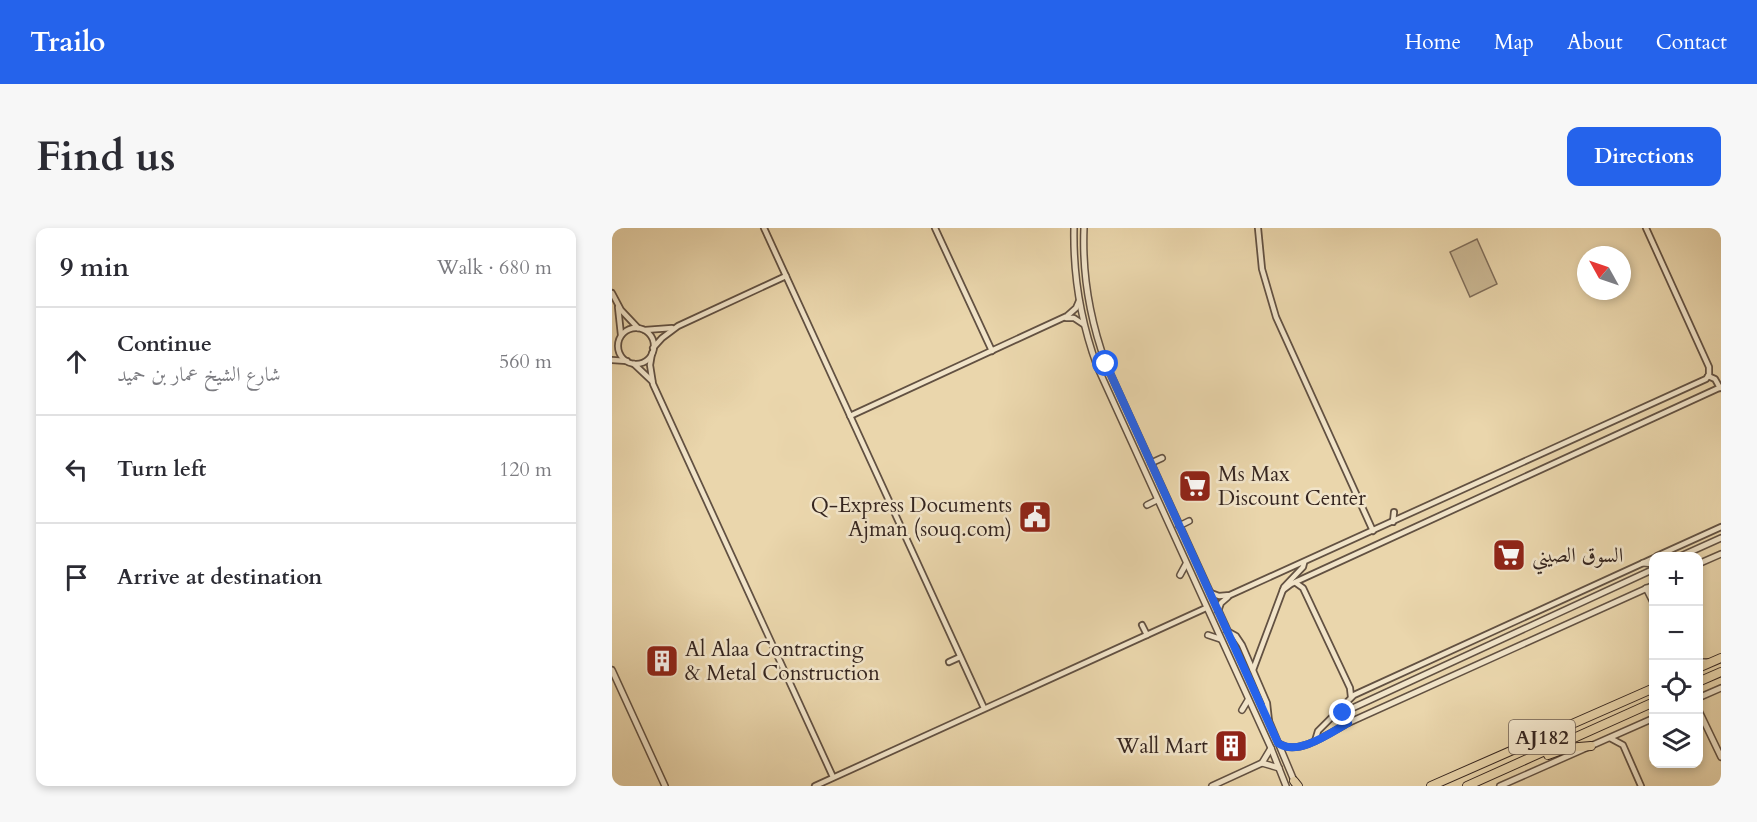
<!DOCTYPE html>
<meta charset="utf-8">
<style>
body{margin:0;font-family:Cardo,Amiri,serif;background:#f7f7f7;color:#2b2b33}
.controls{position:absolute;right:18px;bottom:18px;display:grid;overflow:hidden;border-radius:12px;box-shadow:0 3px 9px #0003}
.controls button{width:54px;height:54px;display:grid;place-items:center;padding:0;border:0;border-bottom:2px solid #e1e1e2;background:#fff;color:#2b2b33;font:30px sans-serif}
.compass{position:absolute;left:965px;top:18px;width:54px;height:54px;border-radius:50%;background:#fff;box-shadow:0 3px 9px #0003;rotate:310deg}
.stop{position:absolute;width:18px;height:18px;margin:-14px;border:4px solid #2563eb;border-radius:50%;background:#fff}
.stop.end{background:#2563eb;border-color:#fff;box-shadow:0 2px 6px #0008}
.list{margin:0;padding:0;list-style:none}
h2{display:flex;justify-content:space-between;align-items:center;height:78px;margin:0;padding:0 24px;font-size:26px}
h2 small{font-size:20px;font-weight:400;color:#7c7c81}
.list li{display:grid;grid-template-columns:39px 1fr auto;gap:18px;align-items:center;box-sizing:border-box;height:108px;padding:0 24px;border-top:2px solid #e1e1e2}
.list b{display:block;font-size:22px;white-space:nowrap}
.list p{margin:0;font-size:20px;white-space:nowrap;color:#7c7c81}
.list em{font-size:20px;font-style:normal;color:#7c7c81}
.icon{flex:none;width:33px;height:33px;fill:none;stroke:currentColor;stroke-width:2;stroke-linecap:round;stroke-linejoin:round}
.map{position:relative;flex:none;width:1109px;height:558px;overflow:hidden;border-radius:12px}
header{display:flex;align-items:center;gap:36px;box-sizing:border-box;height:84px;padding:0 30px;background:#2563eb;color:#fff}
header strong{font-size:28px}
nav{display:flex;gap:33px;margin-inline-start:auto;font-size:21px}
.intro{display:flex;align-items:center;justify-content:space-between;box-sizing:border-box;height:144px;padding:0 36px}
h1{margin:0;font-size:42px}
.button{padding:15px 27px;border-radius:12px;background:#2563eb;color:#fff;font-size:21px;font-weight:700}
main{display:flex;gap:36px;padding:0 36px}
aside{flex:1;background:#fff;border-radius:12px;box-shadow:0 3px 9px #0003}
.map>svg:first-child{display:block}
.park{fill:#cbb894;stroke:#806e5a;stroke-width:1.5}
.lines{fill:none;stroke-linecap:round;stroke-linejoin:round}
.minor-casing{stroke:#625142;stroke-width:8}
.tertiary-casing{stroke:#625142;stroke-width:8}
.trunk-casing{stroke:#35251f;stroke-width:10}
.minor{stroke:#f1e4c9;stroke-width:4.5}
.tertiary{stroke:#f1e4c9;stroke-width:5}
.trunk{stroke:#ead6ac;stroke-width:8}
.route{stroke:#2563eb;stroke-width:8}
.labels{text-anchor:middle;stroke-width:5;stroke-linejoin:round;paint-order:stroke}
.shield{fill:#f1e4c9;stroke:#6d5e52;stroke-width:1.5}
.shield-label{font-size:20px;font-weight:bold;fill:#35251f}
.poi-label{font-size:21px;fill:#35251f;stroke:#f1e4c9;text-anchor:start}
</style>
<header>
<strong>Trailo</strong>
<nav><a>Home</a><a>Map</a><a>About</a><a>Contact</a></nav>
</header>
<div class="intro"><h1>Find us</h1><a class="button">Directions</a></div>
<main>
<aside>
<h2>9 min<small>Walk · 680 m</small></h2>
<ul class="list">
<li><svg class="icon" aria-label="ahead" viewBox="0 0 24 24"><path d="M12 20V5M6 11l6-6 6 6"/></svg><div><b>Continue</b><p>شارع الشيخ عمار بن حميد</p></div><em>560 m</em></li>
<li><svg class="icon" aria-label="left" viewBox="0 0 24 24"><path d="M17 20v-9H6M10 6l-5 5 5 5"/></svg><div><b>Turn left</b></div><em>120 m</em></li>
<li><svg class="icon" aria-label="arrive" viewBox="0 0 24 24"><path d="M6 21V4h12l-3 4 3 4H6"/></svg><div><b>Arrive at destination</b></div></li>
</ul>
</aside>
<div class="map">
<svg width="1109" height="558" viewBox="0 0 1109 558">
<rect width="100%" height="100%" fill="#ead6ac"/>
<filter id="stains"><feTurbulence type="fractalNoise" baseFrequency=".00333" numOctaves="4"/><feColorMatrix values="0 0 0 0 .2 0 0 0 0 .09 0 0 0 0 .02 0 0 0 .5 -.17"/></filter>
<radialGradient id="worn" r=".72"><stop offset=".6" stop-color="#630" stop-opacity="0"/><stop offset="1" stop-color="#630" stop-opacity=".3"/></radialGradient>
<path class="park" d="M865 11 885 56 858 69 838 24Z"/>
<g class="lines">
<g class="minor-casing">
<g id="minor">
<path d="M152 0 372 480"/>
<path d="M323 0 380 123"/>
<path d="M646 0 650 41 664 89 761 303"/>
<path d="M0 65 9 82 26 100"/>
<path d="M6 79 9 107"/>
<path d="M454 90H462L471 96"/>
<circle cx="24" cy="118" r="18"/>
<path d="M33 102 60 100"/>
<path d="M41 120 50 110 66 98 174 48"/>
<path d="M40 125 38 137 41 156 221 549"/>
<path d="M0 132 15 133"/>
<path d="M22 136 40 153"/>
<path d="M1096 148 1103 151 1108 160"/>
<path d="M238 188 455 88 464 80 467 73"/>
<path d="M781 294 782 284"/>
<path d="M1045 328 1109 299"/>
<path d="M684 355 691 360 738 460 739 469"/>
<path d="M671 362 679 356 1109 159"/>
<path d="M599 365 607 368 618 367 1094 151 1097 147V139L1034 0"/>
<path d="M606 383 609 375 616 369"/>
<path d="M530 397 535 407"/>
<path d="M615 403 624 408 630 417 655 475 657 493"/>
<path d="M337 434 348 429"/>
<path d="M641 442 672 359 691 339 692 335"/>
<path d="M998 510 1011 517 1029 558"/>
<path d="M703 513 706 503 742 467 1042 330"/>
<path d="M203 558 594 380"/>
</g>
</g>
<g class="tertiary-casing">
<g id="tertiary">
<path d="M462 0C461 48 469 94 485 138L659 520 674 558"/>
<path d="M472 0C470 47 478 92 494 136L657 493 683 555"/>
<path d="M539 235 550 230"/>
<path d="M535 277 545 272"/>
<path d="M567 298 577 293"/>
<path d="M1069 328 1109 310"/>
<path d="M1031 335 1042 336"/>
<path d="M1086 336 1109 326"/>
<path d="M568 347 574 336"/>
<path d="M1034 360 1042 376"/>
<path d="M596 407 608 411"/>
<path d="M1086 434H1097"/>
<path d="M0 442 53 558"/>
<path d="M1086 470 1109 460"/>
<path d="M1086 481 1109 529"/>
<path d="M630 482 636 472"/>
<path d="M736 495 731 489 734 483 1042 341"/>
<path d="M668 516C686 528 718 505 736 495L1042 357"/>
<path d="M650 535 667 540"/>
<path d="M600 558 650 535 659 520"/>
<path d="M888 558 1042 490"/>
</g>
</g>
<g class="trunk-casing">
<g id="trunk">
<path d="M1086 440 1109 430"/>
<path d="M1086 454 1109 444"/>
<path d="M936 527 955 520 979 518"/>
<path d="M682 553 686 558"/>
<path d="M819 558 1042 460"/>
<path d="M855 558 1042 474"/>
</g>
</g>
<use href="#minor" class="minor"/>
<use href="#tertiary" class="tertiary"/>
<use href="#trunk" class="trunk"/>
</g>
<g class="lines">
<path class="route" d="M494 136 666 515C685 529 718 505 736 495L731 492V485"/>
</g>
<defs>
<g id="supermarket-square" transform="scale(1.725)"><rect x="-9" y="-9" width="18" height="18" rx="4" fill="#8f2418" stroke="#f1e4c9"/><path d="M-6-5.5h2.5l.6 2H6L4.5 2H-2.5L-4.4-4H-6ZM-1.5 3.2a1.3 1.3 0 1 0 .1 0ZM3 3.2a1.3 1.3 0 1 0 .1 0Z" fill="#fff"/></g>
<g id="civic-square" transform="scale(1.725)"><rect x="-9" y="-9" width="18" height="18" rx="4" fill="#8f2418" stroke="#f1e4c9"/><path d="M-.6-6.5H3V-4.5H.6V-3L4-1V1h2V6H-6V1h2V-1L-.6-3ZM-1.2 2.5V6h2.4V2.5Z" fill="#fff"/></g>
<g id="building-square" transform="scale(1.725)"><rect x="-9" y="-9" width="18" height="18" rx="4" fill="#8f2418" stroke="#f1e4c9"/><path d="M-4-6H4V6H1V3H-1V6H-4ZM-2.5-4.3h1.7v1.8h-1.7ZM.8-4.3h1.7v1.8H.8ZM-2.5-1h1.7V.8h-1.7ZM.8-1h1.7V.8H.8Z" fill="#fff"/></g>
</defs>
<g fill-rule="evenodd">
<use href="#supermarket-square" x="583" y="258"/>
<use href="#civic-square" x="423" y="289"/>
<use href="#supermarket-square" x="897" y="327"/>
<use href="#building-square" x="50" y="433"/>
<use href="#building-square" x="619" y="518"/>
</g>
<g class="labels">
<rect class="shield" x="897" y="492" width="66" height="34" rx="4.5"/>
<g class="shield-label">
<text x="930" y="516">AJ182</text>
</g>
<g class="poi-label">
<text x="606" y="253">Ms Max<tspan x="606" dy="24">Discount Center</tspan></text>
<text x="400" y="284" text-anchor="end">Q-Express Documents<tspan x="400" dy="24">Ajman (souq.com)</tspan></text>
<text x="920" y="334">السوق الصيني</text>
<text x="73" y="428">Al Alaa Contracting<tspan x="73" dy="24">&amp; Metal Construction</tspan></text>
<text x="596" y="525" text-anchor="end">Wall Mart</text>
</g>
</g>
<rect width="100%" height="100%" filter="url(#stains)"/>
<rect width="100%" height="100%" fill="url(#worn)"/>
</svg>
<div class="controls">
<button>+</button>
<button>−</button>
<button><svg class="icon" aria-label="locate" viewBox="0 0 24 24"><circle cx="12" cy="12" r="6"/><path d="M12 2v4M12 18v4M2 12h4M18 12h4"/></svg></button>
<button><svg class="icon" aria-label="layers" viewBox="0 0 24 24"><path d="M12 4l9 5-9 5-9-5zM3 14l9 5 9-5"/></svg></button>
</div>
<svg class="compass" viewBox="-18 -18 36 36"><path d="M0-13l5 13h-10z" fill="#e53935"/><path d="M0 13l5-13h-10z" fill="#7c7c81"/></svg>
<div class="stop" style="left:494px;top:136px"></div>
<div class="stop end" style="left:731px;top:485px"></div>
</div>
</main>
